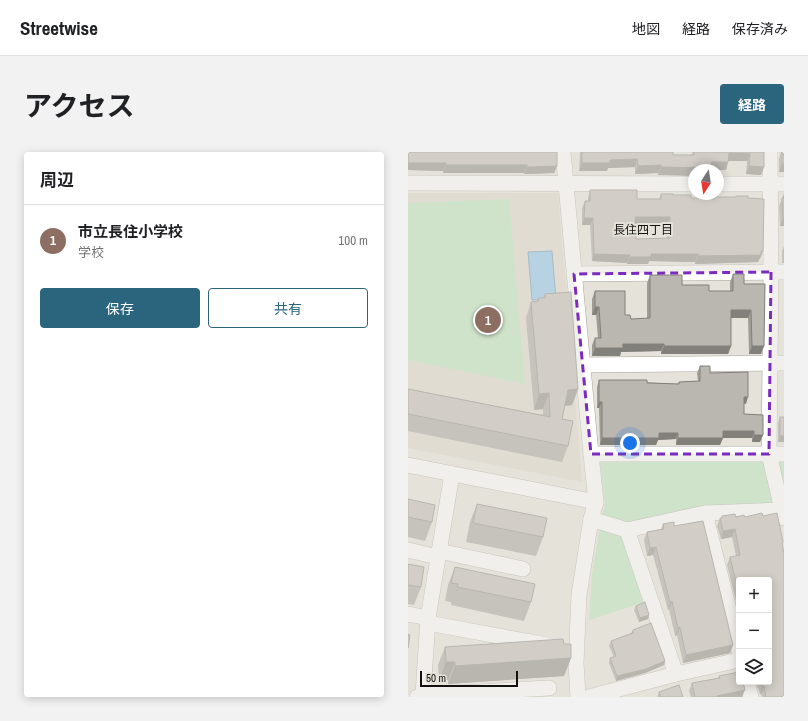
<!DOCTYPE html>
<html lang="ja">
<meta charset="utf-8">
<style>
body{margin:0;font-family:"Archivo Narrow","Noto Sans JP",sans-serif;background:#f2f2f2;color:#202124}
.controls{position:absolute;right:12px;bottom:12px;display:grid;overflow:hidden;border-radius:4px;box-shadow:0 2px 10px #0003}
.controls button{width:36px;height:36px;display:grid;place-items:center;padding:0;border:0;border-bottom:1px solid #e0e0e0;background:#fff;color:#202124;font:20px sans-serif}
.compass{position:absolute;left:280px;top:12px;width:36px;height:36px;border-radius:50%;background:#fff;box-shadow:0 2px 10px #0003;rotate:192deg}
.scale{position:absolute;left:12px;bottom:10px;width:98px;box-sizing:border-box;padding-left:4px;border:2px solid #12110f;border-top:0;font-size:11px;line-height:14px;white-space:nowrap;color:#12110f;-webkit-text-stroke:3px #e5e2da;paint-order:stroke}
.you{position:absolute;left:222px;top:291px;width:14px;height:14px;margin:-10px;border:3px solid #fff;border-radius:50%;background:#1a73e8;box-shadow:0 0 0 6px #1a73e833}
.badge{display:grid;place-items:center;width:26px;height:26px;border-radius:50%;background:#2b647d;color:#fff;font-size:13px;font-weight:700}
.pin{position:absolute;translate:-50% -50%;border:2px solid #fff;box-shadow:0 1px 4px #0006}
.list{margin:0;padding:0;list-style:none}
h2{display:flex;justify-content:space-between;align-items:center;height:52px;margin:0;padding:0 16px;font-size:17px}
h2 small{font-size:13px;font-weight:400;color:#757577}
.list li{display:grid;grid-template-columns:26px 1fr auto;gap:12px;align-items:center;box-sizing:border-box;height:72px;padding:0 16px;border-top:1px solid #e0e0e0}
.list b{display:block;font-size:15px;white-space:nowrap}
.list p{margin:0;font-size:13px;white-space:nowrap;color:#757577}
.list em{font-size:13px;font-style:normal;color:#757577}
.actions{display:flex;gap:8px;padding:12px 16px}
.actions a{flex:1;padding:9px 0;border:1px solid #2b647d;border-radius:4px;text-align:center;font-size:14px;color:#2b647d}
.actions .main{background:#2b647d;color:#fff}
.icon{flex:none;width:22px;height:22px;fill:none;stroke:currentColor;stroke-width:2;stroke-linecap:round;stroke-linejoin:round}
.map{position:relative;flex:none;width:376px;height:545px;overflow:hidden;border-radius:4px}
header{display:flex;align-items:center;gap:24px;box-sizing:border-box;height:56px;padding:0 20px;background:#fff;border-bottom:1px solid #e0e0e0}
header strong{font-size:19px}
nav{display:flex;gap:22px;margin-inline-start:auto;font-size:14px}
.intro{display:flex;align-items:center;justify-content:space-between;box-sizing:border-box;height:96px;padding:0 24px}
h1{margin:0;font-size:28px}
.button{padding:10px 18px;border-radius:4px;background:#2b647d;color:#fff;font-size:14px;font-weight:700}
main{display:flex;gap:24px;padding:0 24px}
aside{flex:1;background:#fff;border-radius:4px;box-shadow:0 2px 10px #0003}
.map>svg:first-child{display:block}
.built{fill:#dcd6c7}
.green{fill:#b3e4b5}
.water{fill:#7fbfea;stroke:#5e8ba8}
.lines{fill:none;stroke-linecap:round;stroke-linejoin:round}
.minor-casing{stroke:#a5a29b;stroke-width:16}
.minor{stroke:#fff;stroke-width:15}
.wall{fill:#a09d97;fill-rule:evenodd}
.shaded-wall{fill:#82807b}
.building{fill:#bab7b0;stroke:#82807b;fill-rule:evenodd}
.marked{fill:none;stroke:#7b2cbf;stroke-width:3;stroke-dasharray:8 5;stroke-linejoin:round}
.labels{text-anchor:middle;stroke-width:4;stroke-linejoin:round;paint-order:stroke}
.neighbourhood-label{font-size:12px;fill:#12110f;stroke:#e5e2da}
</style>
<header>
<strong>Streetwise</strong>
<nav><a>地図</a><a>経路</a><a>保存済み</a></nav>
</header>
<div class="intro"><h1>アクセス</h1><a class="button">経路</a></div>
<main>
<aside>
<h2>周辺<small></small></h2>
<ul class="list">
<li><span class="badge" style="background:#8d6e63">1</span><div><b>市立長住小学校</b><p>学校</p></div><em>100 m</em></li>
</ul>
<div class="actions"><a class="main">保存</a><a>共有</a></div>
</aside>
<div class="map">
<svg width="376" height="545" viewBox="0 0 376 545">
<rect width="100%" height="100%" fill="#e5e2da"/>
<path class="built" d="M0 41H150L174 330 0 296Z"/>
<g class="green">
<path d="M101 47 117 232 0 208V51Z"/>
<path d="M192 305 376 308V354L219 375 192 366 197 355Z"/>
<path d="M192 374 216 381 240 449 181 468 184 423Z"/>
</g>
<path class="water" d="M144 99 148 147 124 148 120 100Z"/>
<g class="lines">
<g class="minor-casing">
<g id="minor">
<path d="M155 0 183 302H376"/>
<path d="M362 0 363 120 361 302 376 366"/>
<path d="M0 31 286 32"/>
<path d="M310 32H376"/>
<path d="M166 122 376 120"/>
<path d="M175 213 376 211"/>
<path d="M0 313 188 350"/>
<path d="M297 361 331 498"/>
<path d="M183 367 219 378 297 361 376 358"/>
<path d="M219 378 268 522"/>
<path d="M0 398 30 405"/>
<path d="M31 399 115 417"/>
<path d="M0 462 20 466"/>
<path d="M20 471 139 493"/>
<path d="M339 530 343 545"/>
<path d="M15 543 20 466 44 322"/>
<path d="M9 545 15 543 141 536"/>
<path d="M170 545 168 511 171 443 183 367 188 350 183 302"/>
<path d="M181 545 268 522 331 508"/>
</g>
</g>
<use href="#minor" class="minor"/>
</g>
<g class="wall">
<path d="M0 0 149 14 146 21 121 22H116V21H35V19L0 18Z"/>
<path d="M172 0H265V3H284V0H356V15L353 23 338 22 339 9H320L318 18H286L250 23V21L227 22V15L200 16 199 19H171Z"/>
<path d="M373 0H376V23V20H371V7Z"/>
<path d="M182 38 229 47H251L253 42 283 46 306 47 307 45 340 46 355 99 352 107H351L350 110 287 112V110L241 109 240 112H219V111L184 109 182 73H174V56L177 49H180V46ZM227 73H259V86L228 87Z"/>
<path d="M376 41V74H372L371 54Z"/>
<path d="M376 94V111H374V99Z"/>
<path d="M325 122 336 132 356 194 353 202H341L340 166H323V194L320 202H253V199L213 200 212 204H184V193L187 186H190L188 163H184V147L187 139 223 167 239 166V131L242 123 274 133 301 139H322V130Z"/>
<path d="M137 142 170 237 164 253 157 254 154 267 160 294 154 310 0 279V237L135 263V257L126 258 118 166 123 150H129L130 146H135Z"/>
<path d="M292 214 302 221 338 252 336 251V262L355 283 352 290H344V286H315L312 293H268V287L250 288 248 293H192L191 256H189V235L191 228 270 232 271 230 290 229 289 221Z"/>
<path d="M372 265H376V290H370V271Z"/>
<path d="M0 347 24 370 17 389 0 385Z"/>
<path d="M69 352 135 385 128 404 58 390 62 370Z"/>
<path d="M314 364 337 365 355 364 375 390 374 393 376 545H354L353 542H352L348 530H361L331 428V461L319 413 322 405 328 404 324 385 313 387 309 374 312 366H313Z"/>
<path d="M255 372 266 374 325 493 322 501 275 511 269 483 267 484 261 457 260 458 245 403 239 404 236 388 239 380 253 377Z"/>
<path d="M0 412 13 435 6 453 0 452Z"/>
<path d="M47 415 123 450 116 469 43 453V450L37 449 40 433Z"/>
<path d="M228 454 241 463 240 467 231 470 226 458Z"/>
<path d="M225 478 257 509 256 513 237 521 208 529 201 511 202 506 206 505 201 494 203 489 223 481Z"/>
<path d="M156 492 163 506 156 524 40 532V528H31L30 513 37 495Z"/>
<path d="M311 524 334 545H283L281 539 284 531 310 526Z"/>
<path d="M251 540 253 545H249Z"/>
</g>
<g class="shaded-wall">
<path d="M321 1 342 2 339 9H318Z"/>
<path d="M229 7 227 15 200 16 199 19H171L174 11 202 8Z"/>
<path d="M303 10H320L318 18H286V24L250 23 253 15Z"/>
<path d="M0 11H38L35 19 0 18Z"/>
<path d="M374 12H376V20H371Z"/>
<path d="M38 13H119L116 21H35Z"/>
<path d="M253 13 250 21 227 22 230 14Z"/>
<path d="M149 14 146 21 116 22 119 15Z"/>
<path d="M341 14 356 15 353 23 338 22Z"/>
<path d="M227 65H262L259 73H224Z"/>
<path d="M176 66H185L182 73H174Z"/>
<path d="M375 66H376V74H372Z"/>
<path d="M353 99H355L350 110 287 112 290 104Z"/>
<path d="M186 102 222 103 219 111 184 109Z"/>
<path d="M243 102H290L287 110 241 109 240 112H219L222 105Z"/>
<path d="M187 155H191L188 163H184Z"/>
<path d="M323 158H343L340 166H320Z"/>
<path d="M215 192H256L253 199 213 200 212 204H184L187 196Z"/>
<path d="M256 194H323L320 202H253Z"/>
<path d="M344 194H356L353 202H341Z"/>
<path d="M170 237 164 253 154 254 160 238Z"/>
<path d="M141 241 135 257 126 258 131 242Z"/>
<path d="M336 245H340L338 252 334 251Z"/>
<path d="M191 250H194L191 256H189Z"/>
<path d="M315 279H346L344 286H312Z"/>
<path d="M251 281H270L268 287 250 288 248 293H192L194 286Z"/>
<path d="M346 283H355L352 290H344Z"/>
<path d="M372 284H376V290H370Z"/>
<path d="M270 286H315L312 293H268Z"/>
<path d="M327 377 324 385 313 387 315 379Z"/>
<path d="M248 395 245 403 239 404 242 396Z"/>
<path d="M264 449 261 457 260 458 262 450Z"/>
<path d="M241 463 240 467 231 470 232 466Z"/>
<path d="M272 475 269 483 267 484 270 476Z"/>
<path d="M325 493 322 501 275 511 278 503Z"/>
<path d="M163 506 156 524 40 532 47 514Z"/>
<path d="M257 509 256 513 237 521 208 529 209 524Z"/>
<path d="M38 510H47L40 528H31Z"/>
<path d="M356 534 353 542H352L354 535Z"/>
<path d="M337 538 334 545H309V544Z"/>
</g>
<g class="building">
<path d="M0 0H149V14L124 15H119V13H38V11H0Z"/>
<path d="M174 0H265V3H286V0H356V15L341 14 342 2 321 1 320 10H303V16L253 15V13L230 14 229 7 202 8V11H174Z"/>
<rect x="374" y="0" width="2" height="12"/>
<path d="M182 38H229V47H253V42H265V43H283V46L307 47V45H328V44H340V46L356 47 355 99H353V103L290 104V102H243V105H222V103L186 102 185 66H176L177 49H182ZM227 65H262V86L228 87Z"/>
<path d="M376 44V66H375L374 46H376Z"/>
<path d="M325 122H336V132H357L356 194H344L343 158H323V194H256V192H215V196H187V186H193L191 155H187V139H217V163H222L223 167 242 166V123H274V133H301V139H325Z"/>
<path d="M163 140 170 237 160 238 154 267 165 269 160 294 0 262V237L142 265 141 241 131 242 123 150 131 149 130 146H137V142Z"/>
<path d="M292 214H302V221L340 220V245H336V262L355 263V283H346V279H315V286H270V281H251V286H194V250H191V228H239V231H242L271 232V230L292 229Z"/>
<rect x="372" y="265" width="4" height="19"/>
<path d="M0 347 27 353 24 370 0 365Z"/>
<path d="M69 352 139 366 135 385 65 371Z"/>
<path d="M354 361 355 364 369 361 375 390 374 391 376 402V545H358L356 534 354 535 353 530H361V428H331V442L322 405 332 403 327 377 315 379 312 366H314V364L327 362 328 365 336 363 337 365Z"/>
<path d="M295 369 325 493 278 503 272 475 270 476 264 449 262 450 248 395 242 396 239 380 256 377 255 372 266 370V374Z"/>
<path d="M0 412 16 415 13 435 0 433Z"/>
<path d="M47 415 127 432 123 450 49 435 50 432 43 431Z"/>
<path d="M237 450 241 463 232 466 228 454Z"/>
<path d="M243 471 257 509 238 517 209 524 202 506 208 504 203 489 225 481V478Z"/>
<path d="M0 482 2 483 0 496Z"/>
<path d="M155 487 156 492H163V506L47 514V510H38L37 495Z"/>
<path d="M331 520V530H335L337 538 309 544 310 545H287L284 531 312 526 311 524Z"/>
<path d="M271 533 275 545H253L251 540Z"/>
</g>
<path d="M0 0H376V545H0ZM363 120 361 302H183L166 122Z" fill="#e5e2da" fill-opacity=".55" fill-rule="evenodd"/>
<path class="marked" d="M363 120 361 302H183L166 122Z"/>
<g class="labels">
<g class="neighbourhood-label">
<text x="235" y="82">長住四丁目</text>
</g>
</g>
</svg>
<div class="controls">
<button>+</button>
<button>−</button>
<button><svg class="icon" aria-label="layers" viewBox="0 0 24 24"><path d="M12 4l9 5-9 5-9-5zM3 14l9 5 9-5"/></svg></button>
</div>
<svg class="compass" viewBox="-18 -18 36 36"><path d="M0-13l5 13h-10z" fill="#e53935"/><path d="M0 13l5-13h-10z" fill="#757577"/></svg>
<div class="scale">50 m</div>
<div class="you"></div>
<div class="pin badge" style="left:80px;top:168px;background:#8d6e63">1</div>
</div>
</main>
